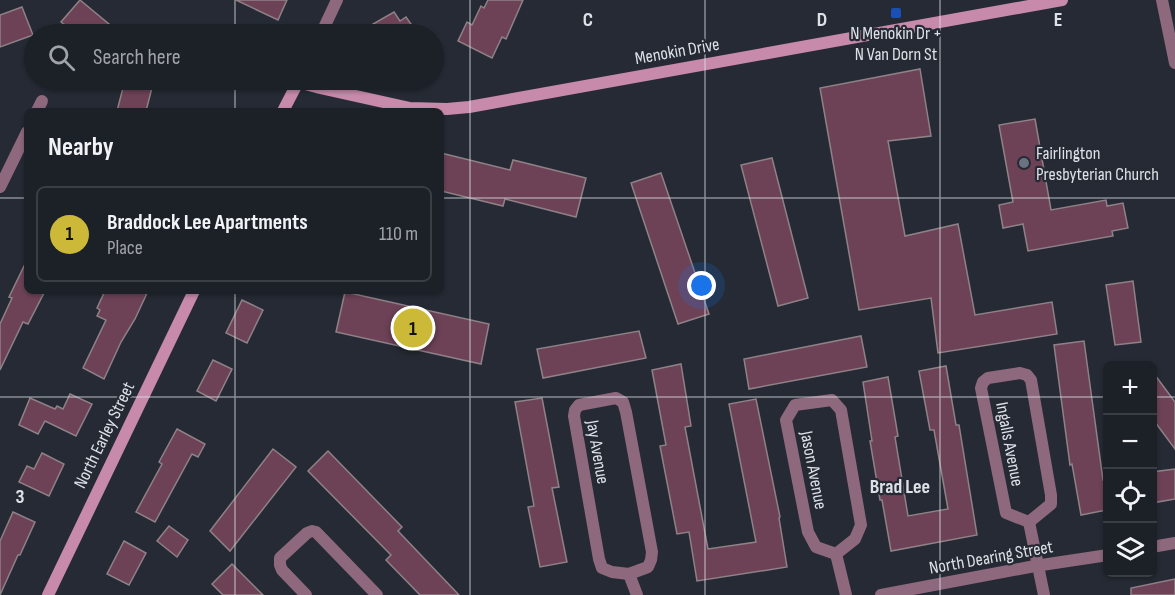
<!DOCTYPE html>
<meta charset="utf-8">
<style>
body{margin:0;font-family:"Sofia Sans Condensed",sans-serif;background:#25282f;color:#f1f3f6}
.controls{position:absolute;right:18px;bottom:18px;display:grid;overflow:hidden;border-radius:9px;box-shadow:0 2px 4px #0004}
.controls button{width:54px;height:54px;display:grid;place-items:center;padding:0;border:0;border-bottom:2px solid #3a3e44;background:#1c2027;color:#f1f3f6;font:30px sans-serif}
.you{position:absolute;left:702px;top:286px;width:21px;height:21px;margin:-15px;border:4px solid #fff;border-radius:50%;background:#1a73e8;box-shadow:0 0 0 9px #1a73e833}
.badge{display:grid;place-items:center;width:39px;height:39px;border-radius:50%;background:#cdb938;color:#111;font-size:20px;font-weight:700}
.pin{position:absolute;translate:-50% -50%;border:3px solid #fff;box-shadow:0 2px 6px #0006}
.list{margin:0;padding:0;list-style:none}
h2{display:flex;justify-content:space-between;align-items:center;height:78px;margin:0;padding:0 24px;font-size:26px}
h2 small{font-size:20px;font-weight:400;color:#a0a3a7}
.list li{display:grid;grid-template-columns:39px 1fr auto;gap:18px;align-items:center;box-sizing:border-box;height:96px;margin:0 12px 12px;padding:0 12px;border:2px solid #3a3e44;border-radius:9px}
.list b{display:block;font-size:22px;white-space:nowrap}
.list p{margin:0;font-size:20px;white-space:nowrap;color:#a0a3a7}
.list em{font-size:20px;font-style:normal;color:#a0a3a7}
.icon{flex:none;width:33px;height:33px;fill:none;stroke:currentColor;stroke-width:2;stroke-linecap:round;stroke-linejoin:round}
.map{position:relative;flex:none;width:1175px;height:595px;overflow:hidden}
.search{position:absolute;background:#1c2027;box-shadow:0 2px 4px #0004;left:24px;top:24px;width:420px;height:66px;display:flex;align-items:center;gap:15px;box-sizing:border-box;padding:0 21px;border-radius:33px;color:#a0a3a7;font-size:22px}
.panel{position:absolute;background:#1c2027;box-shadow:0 2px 4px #0004;left:24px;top:108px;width:420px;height:186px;border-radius:9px}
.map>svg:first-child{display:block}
.building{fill:#6d4257;stroke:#8e8187;stroke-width:1.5}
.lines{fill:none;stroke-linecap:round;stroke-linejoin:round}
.street{stroke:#8e687c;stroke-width:12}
.secondary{stroke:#c78aab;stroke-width:12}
.grid{fill:none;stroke:#dee1e8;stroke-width:1.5;stroke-opacity:0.55}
.transit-dot{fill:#1a4fb4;stroke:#252a34;stroke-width:2}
.worship-dot{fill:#6b7280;stroke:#252a34;stroke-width:2}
.labels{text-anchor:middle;stroke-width:4.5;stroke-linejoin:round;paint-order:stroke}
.poi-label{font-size:18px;fill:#dee1e8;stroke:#252a34}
.street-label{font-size:18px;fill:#dee1e8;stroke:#252a34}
.neighbourhood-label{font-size:20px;font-weight:bold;fill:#dee1e8;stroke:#252a34}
.grid-label{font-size:20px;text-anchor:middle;font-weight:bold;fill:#dee1e8;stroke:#252a34;stroke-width:4.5;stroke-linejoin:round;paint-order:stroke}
</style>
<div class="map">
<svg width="1175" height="595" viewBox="0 0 1175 595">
<rect width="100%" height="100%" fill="#252a34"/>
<g class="building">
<path d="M80 0 121 34H76L61 22Z"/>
<path d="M236 0H287L278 20Z"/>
<path d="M488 0H523L506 39 502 37 492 58 458 41 467 22 472 25 481 6 484 8Z"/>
<path d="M22 7 33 35 0 47V15Z"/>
<path d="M394 12 400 21 406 17 418 34H378H379L373 24Z"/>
<path d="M920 69 931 136 888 141 905 236 958 224 975 315 1052 302 1057 334 938 353 931 298 859 310 820 88Z"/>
<path d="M125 80H154L146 111H117Z"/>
<path d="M1035 119 1051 210 1106 200 1107 206 1123 203 1128 228 1112 231 1113 236 1028 251 1023 224 1003 228 999 205 1013 202 999 125Z"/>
<path d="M441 153 510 170 513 160 586 178 576 217 505 199 503 206 441 191Z"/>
<path d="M772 158 808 298 778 306 741 165Z"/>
<path d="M661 173 709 314 678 324 631 183Z"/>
<path d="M27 260V291H45L28 324 23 322 0 370V324L12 298 9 297Z"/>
<path d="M1133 281 1141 342 1115 345 1106 285Z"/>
<path d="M105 291H148L135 319 121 342 104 379 83 368 106 320 97 316 100 310 97 308Z"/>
<path d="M345 292 489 324 481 364 336 332Z"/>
<path d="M242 300 263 310 247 343 226 333Z"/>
<path d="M639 331 646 358 543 378 537 349Z"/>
<path d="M861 336 867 367 749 389 744 359Z"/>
<path d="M1084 341 1103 480H1107V510L1081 515 1072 464 1070 465 1054 345Z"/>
<path d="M213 360 232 369 216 401 197 391Z"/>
<path d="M681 364 691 426 685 427 708 549 756 542 729 404 756 399 780 517 779 518 787 567 697 581 689 532 677 534 660 446 666 445 652 370Z"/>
<path d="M946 366 956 425H959L977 535 891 551 882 500H880L870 441H872L863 382 888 377 898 436 895 437 908 516 948 509 934 430H930L919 371Z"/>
<path d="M1152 371 1175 402V449L1152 418Z"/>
<path d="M70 394 92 404 76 436 45 421 38 434 19 425 30 398 55 409 57 406 63 409Z"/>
<path d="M542 398 559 487 552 488 567 562 540 567 528 507 534 506 515 402Z"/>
<path d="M177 429 205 444 198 457 192 454 155 522 136 512 162 464 159 462Z"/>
<path d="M273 449 296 467 230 551 210 531Z"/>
<path d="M328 451 402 527 398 531 459 595H420L386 560 391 555 308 471Z"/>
<path d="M42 453 64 464 49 496 19 482 27 466 34 469Z"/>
<path d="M1175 469V499L1152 503V472Z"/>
<path d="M13 512 35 522 20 555H18L0 595V541Z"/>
<path d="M169 526 188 540 177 557 157 541Z"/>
<path d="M124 541 146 553 129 585 107 574Z"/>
<path d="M232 564 263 595H223L212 584Z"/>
<path d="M1175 579V595H1131V588Z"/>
</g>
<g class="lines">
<g class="street">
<path d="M1162 0 1175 63"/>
<path d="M321 34 337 0"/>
<path d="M37 111 42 101"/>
<path d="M0 187 27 132"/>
<path d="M1020 373 1027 375 1031 380 1051 495V504L1029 522 1006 513 981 388 983 382 988 378Z"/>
<path d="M616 398 623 402 626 412 652 552 651 560 648 567 629 574 612 572 602 568 599 559 574 416 575 410 579 405Z"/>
<path d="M832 400 841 410 861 525 855 539 836 554 816 547 808 532 786 420 795 405Z"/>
<path d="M1029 522 1044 595"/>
<path d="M1152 547 1175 543"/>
<path d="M836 554 846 595"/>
<path d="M629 574 637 595"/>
<path d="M306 595 282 570 280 565V558L307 533 312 531 316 532 377 595"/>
<path d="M881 595 1035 566 1108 555"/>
</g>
<g class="secondary">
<path d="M283 111 298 82 320 88 410 108 447 109 469 107 1062 0"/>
<path d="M48 595 194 291"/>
</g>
</g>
<path class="grid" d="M235 0V34M470 0V595M705 0V595M940 0V595M235 80V111M0 198H27M441 198H1175M235 291V595M0 397H1108M1152 397H1175"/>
<rect class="transit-dot" x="890" y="7" width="12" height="12" rx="3"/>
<circle class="worship-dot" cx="1024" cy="163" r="6"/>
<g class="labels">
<g class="poi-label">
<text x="896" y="39">N Menokin Dr +<tspan x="896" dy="21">N Van Dorn St</tspan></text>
<text x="1036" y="159" text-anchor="start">Fairlington<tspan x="1036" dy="21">Presbyterian Church</tspan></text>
</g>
<g class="street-label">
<text transform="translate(677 51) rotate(-10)" y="6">Menokin Drive</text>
<text transform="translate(104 435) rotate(-64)" y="6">North Earley Street</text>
<text transform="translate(1010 444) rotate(79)" y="6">Ingalls Avenue</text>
<text transform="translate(598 452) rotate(80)" y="6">Jay Avenue</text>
<text transform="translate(814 470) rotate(79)" y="6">Jason Avenue</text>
<text transform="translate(991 557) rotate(-10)" y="6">North Dearing Street</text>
</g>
<g class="neighbourhood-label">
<text x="900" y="493">Brad Lee</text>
</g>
</g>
<g class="grid-label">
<text x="588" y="26">C</text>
<text x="822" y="26">D</text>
<text x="1058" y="26">E</text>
<text x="20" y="503">3</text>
</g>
</svg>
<div class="controls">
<button>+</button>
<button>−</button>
<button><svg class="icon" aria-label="locate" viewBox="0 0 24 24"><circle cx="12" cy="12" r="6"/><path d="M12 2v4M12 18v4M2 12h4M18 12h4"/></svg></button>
<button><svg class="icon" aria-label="layers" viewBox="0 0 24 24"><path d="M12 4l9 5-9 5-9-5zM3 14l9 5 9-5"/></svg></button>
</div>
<div class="you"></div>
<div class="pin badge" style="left:413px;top:328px">1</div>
<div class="search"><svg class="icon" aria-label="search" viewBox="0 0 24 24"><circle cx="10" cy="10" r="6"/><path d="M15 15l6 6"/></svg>Search here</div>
<section class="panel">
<h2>Nearby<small></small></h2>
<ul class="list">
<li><span class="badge">1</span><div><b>Braddock Lee Apartments</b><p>Place</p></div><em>110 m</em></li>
</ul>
</section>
</div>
